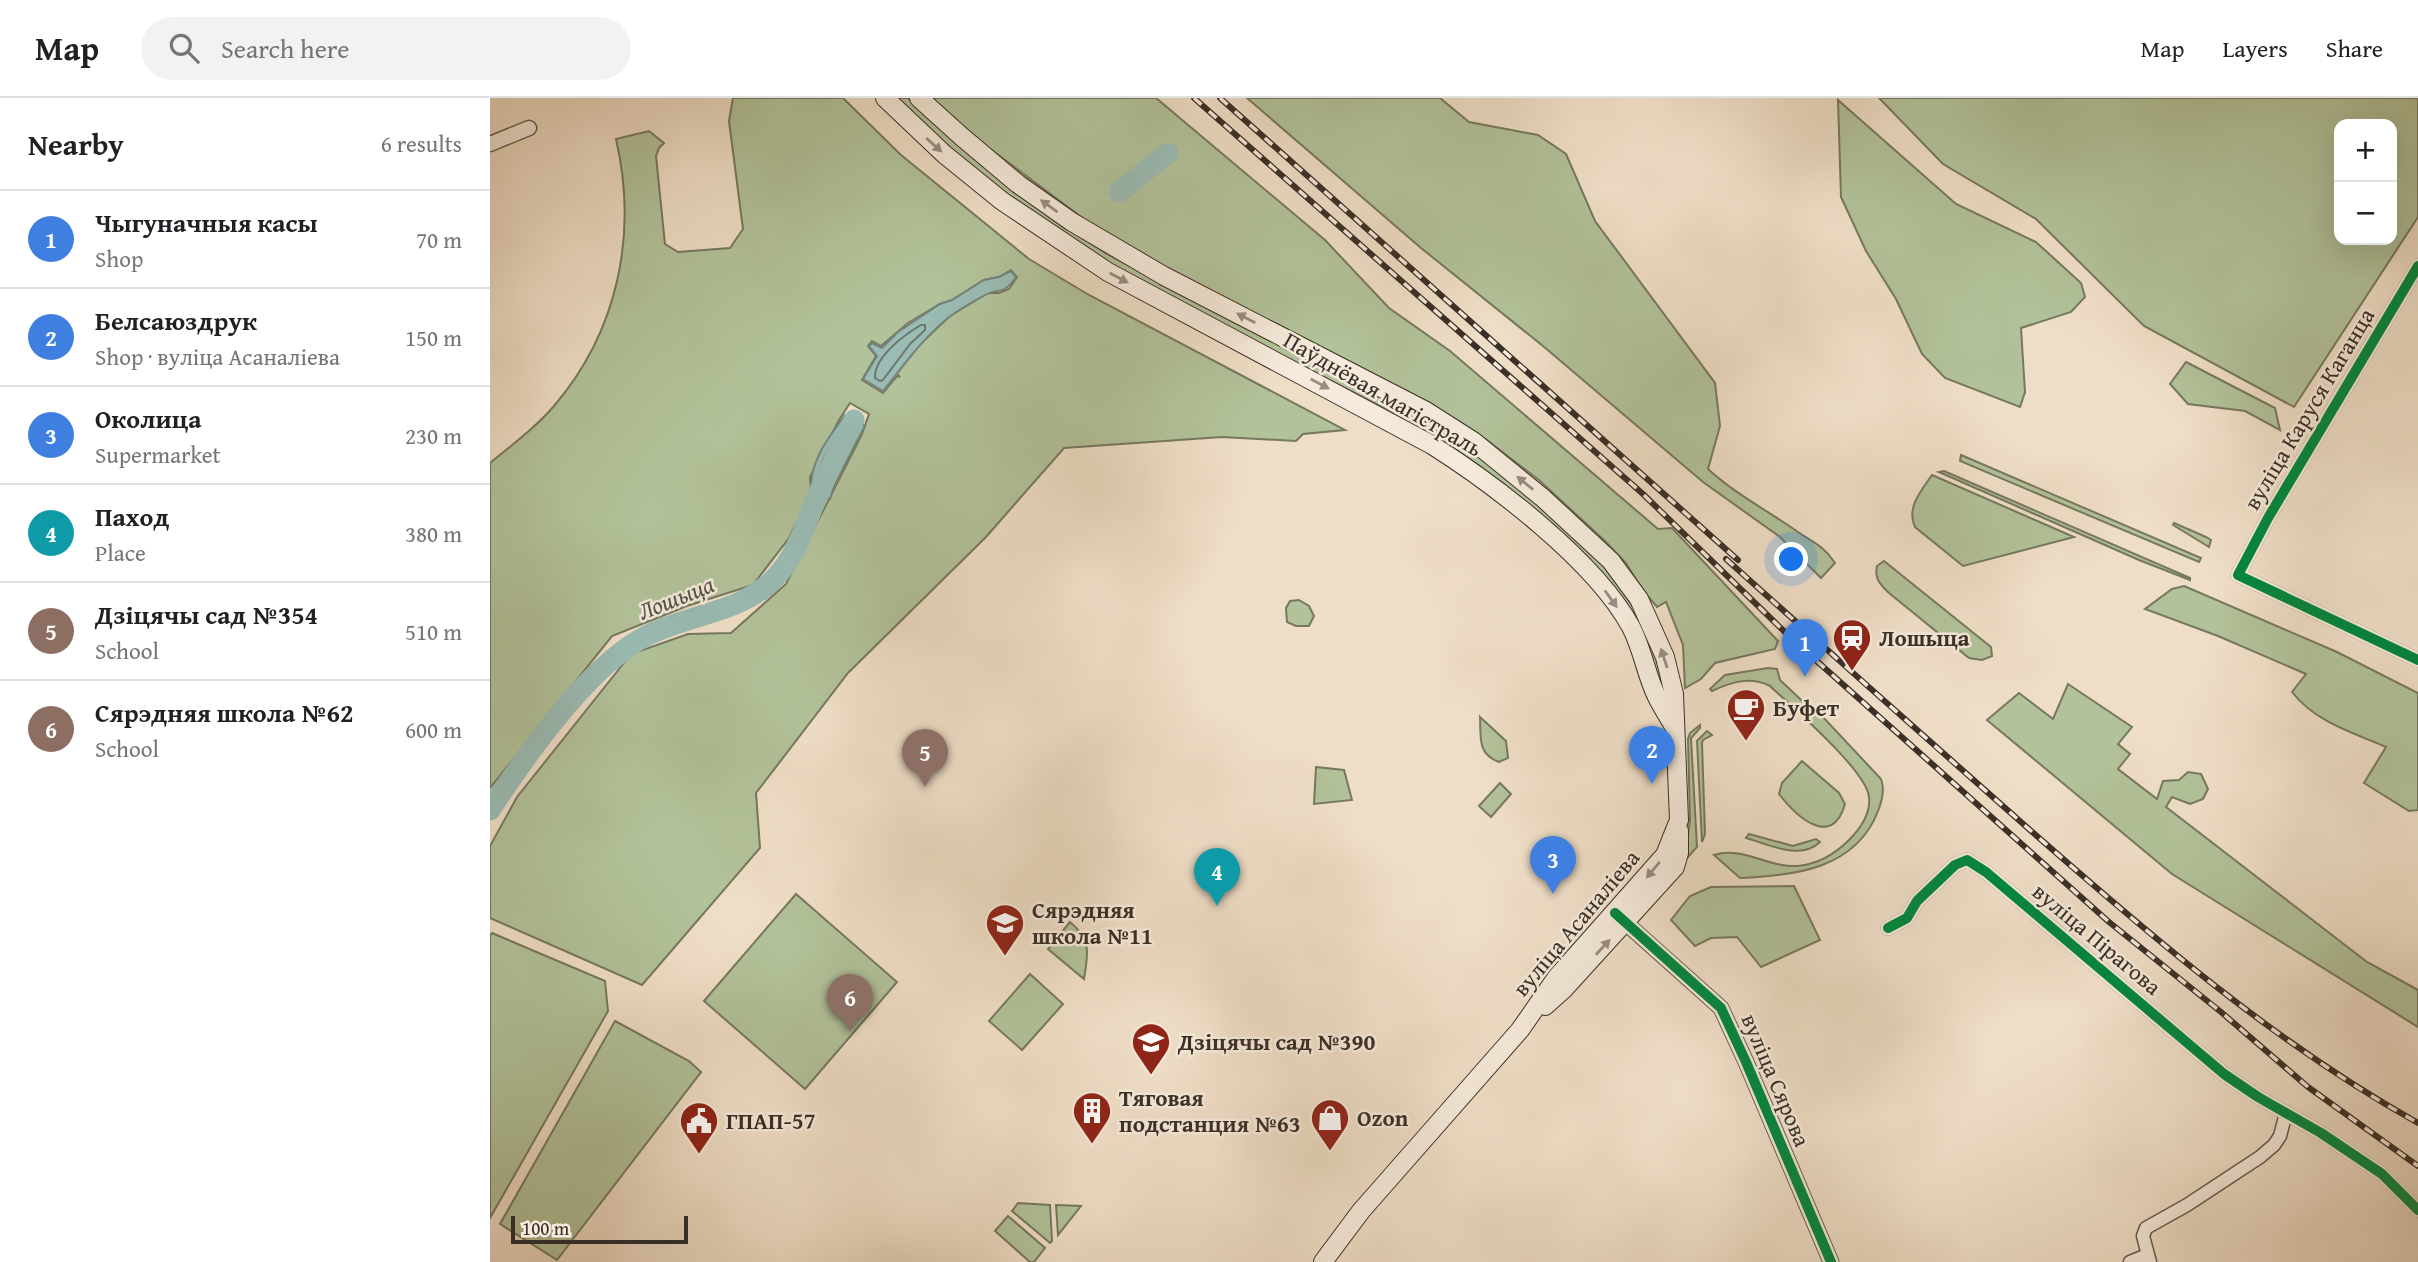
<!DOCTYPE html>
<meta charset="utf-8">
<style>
body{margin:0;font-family:"Gentium Book Plus",serif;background:#f2f2f2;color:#202124}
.controls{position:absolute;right:21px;top:21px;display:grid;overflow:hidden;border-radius:14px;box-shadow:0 7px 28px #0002}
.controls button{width:63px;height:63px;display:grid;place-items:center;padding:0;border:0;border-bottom:2px solid #e0e0e0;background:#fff;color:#202124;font:35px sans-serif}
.scale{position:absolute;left:21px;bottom:18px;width:177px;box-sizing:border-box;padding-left:7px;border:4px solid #3a2f27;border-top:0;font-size:19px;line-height:24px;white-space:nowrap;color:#3a2f27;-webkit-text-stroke:5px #f5eadb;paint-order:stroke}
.you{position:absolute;left:1302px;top:462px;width:24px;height:24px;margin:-18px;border:5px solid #fff;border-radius:50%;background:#1a73e8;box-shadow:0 0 0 10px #1a73e833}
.badge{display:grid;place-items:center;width:46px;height:46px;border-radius:50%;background:#7c3aed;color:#fff;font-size:23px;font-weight:700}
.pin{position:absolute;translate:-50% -58px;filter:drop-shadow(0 2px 4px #0008)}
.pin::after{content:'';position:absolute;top:37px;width:24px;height:21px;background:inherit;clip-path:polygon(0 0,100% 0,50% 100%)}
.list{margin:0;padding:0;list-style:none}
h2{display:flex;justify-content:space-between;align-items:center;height:91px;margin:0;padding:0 28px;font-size:30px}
h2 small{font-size:23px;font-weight:400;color:#757577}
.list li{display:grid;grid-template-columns:46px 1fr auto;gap:21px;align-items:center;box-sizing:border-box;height:98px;padding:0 28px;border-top:2px solid #e0e0e0}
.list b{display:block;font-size:26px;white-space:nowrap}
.list p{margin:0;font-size:23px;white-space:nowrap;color:#757577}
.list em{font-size:23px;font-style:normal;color:#757577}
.icon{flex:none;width:38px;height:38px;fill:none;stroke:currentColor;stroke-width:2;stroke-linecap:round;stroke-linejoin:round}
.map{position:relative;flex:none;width:1928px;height:1164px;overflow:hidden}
header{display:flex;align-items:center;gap:42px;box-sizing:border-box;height:98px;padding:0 35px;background:#fff;border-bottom:2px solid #e0e0e0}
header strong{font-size:33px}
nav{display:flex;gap:38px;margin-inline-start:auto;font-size:24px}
.search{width:490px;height:63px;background:#f2f2f2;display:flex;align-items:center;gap:18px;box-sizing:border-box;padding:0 24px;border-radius:38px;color:#757577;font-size:26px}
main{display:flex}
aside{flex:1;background:#fff}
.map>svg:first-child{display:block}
.green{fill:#b2c29a;stroke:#767860;stroke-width:2;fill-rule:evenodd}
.water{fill:#9abcb4;stroke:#74847c;stroke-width:2}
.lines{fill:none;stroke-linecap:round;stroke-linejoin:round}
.shore{stroke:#6a766e;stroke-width:2}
.river{stroke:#9abcb4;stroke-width:21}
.minor-casing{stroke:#675b4f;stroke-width:15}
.tertiary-casing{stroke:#675b4f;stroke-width:17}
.secondary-casing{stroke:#3a2f27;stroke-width:20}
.minor{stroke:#f5eadb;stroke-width:12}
.tertiary{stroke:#f5eadb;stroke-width:14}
.secondary{stroke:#f5eadb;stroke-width:18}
.rail-casing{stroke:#3a2f27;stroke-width:6}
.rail{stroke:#f5eadb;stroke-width:3.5;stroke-dasharray:10;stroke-linecap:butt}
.cycleway-casing{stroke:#f5eadb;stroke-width:15}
.cycleway{stroke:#00873e;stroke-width:10}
.oneway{fill:#988c81}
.labels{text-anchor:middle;stroke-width:5;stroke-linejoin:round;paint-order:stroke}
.street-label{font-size:23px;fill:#3a2f27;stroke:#f5eadb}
.poi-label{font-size:23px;font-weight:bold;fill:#3a2f27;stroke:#f5eadb;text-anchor:start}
.water-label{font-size:24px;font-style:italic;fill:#52524a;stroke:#f5eadb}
</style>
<header>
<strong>Map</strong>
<div class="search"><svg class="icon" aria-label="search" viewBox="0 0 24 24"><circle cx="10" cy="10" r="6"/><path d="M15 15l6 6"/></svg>Search here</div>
<nav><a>Map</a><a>Layers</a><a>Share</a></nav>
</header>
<main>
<aside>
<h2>Nearby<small>6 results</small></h2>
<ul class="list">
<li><span class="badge" style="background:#3f7fe0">1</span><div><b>Чыгуначныя касы</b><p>Shop</p></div><em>70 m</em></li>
<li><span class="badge" style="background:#3f7fe0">2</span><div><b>Белсаюздрук</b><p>Shop · вуліца Асаналіева</p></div><em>150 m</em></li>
<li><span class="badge" style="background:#3f7fe0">3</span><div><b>Околица</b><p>Supermarket</p></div><em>230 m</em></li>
<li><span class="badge" style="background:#0f9aa8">4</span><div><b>Паход</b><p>Place</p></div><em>380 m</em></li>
<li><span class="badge" style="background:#8d6e63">5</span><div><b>Дзіцячы сад №354</b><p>School</p></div><em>510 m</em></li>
<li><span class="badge" style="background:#8d6e63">6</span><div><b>Сярэдняя школа №62</b><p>School</p></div><em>600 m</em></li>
</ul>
</aside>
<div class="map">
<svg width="1928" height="1164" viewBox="0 0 1928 1164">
<rect width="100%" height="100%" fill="#efdec7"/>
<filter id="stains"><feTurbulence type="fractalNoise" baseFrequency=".00286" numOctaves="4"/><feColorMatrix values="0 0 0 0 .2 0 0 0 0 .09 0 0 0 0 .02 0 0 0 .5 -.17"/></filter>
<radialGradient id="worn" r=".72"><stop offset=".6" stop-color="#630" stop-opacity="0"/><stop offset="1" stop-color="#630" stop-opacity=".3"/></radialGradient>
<g class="green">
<path d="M243 0H353L411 57 539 161 599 197 855 332 813 336 806 343 732 339 574 350 496 439 358 575 266 695 270 750 152 887 0 820V748L27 699 141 556 198 536 241 535 296 486 372 336 379 316 360 305 349 322 320 379 321 394 299 440 263 487 197 508 122 538 0 690V365C22 347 46 329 64 308 128 233 148 136 126 41L159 33 174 45 169 50 166 58 175 146 188 154 240 150 253 131 239 23ZM521 172 527 179 519 191 509 195H498L460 218 425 251 407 276 410 279 407 278 393 295 372 282 386 258 378 248 382 243 391 248 418 225 450 206 462 202 494 182 509 179Z"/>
<path d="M406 0H418C479 59 545 111 617 156L943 327 1006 370 1108 459 1129 486 1150 520 1165 554 1175 593 1170 594 1160 557 1038 408 987 366 892 309 654 186 601 156 490 77 438 33Z"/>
<path d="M441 0H666L835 142 899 210 960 253 1168 431 1182 430 1288 543 1285 551 1225 565 1211 581 1195 590 1193 547 1176 504 1167 509 1152 491 1136 465 1114 442 1050 383 997 342 941 307 677 170 602 127 487 41Z"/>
<path d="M757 0H950L979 24 1048 37 1076 56 1105 123 1225 285 1230 328 1218 371C1244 395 1278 413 1308 434 1324 445 1334 448 1345 465L1331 480 1290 439 1213 384 1053 248 931 150Z"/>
<path d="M1389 0H1928V119L1804 309 1654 228 1546 121 1453 66ZM1902 26V142H1849V26Z"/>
<path d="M1348 2 1466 106 1546 144 1591 185 1595 199 1581 214 1531 230 1535 294 1530 309 1455 280 1432 256 1406 201 1376 153 1351 99Z"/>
<path d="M1696 264 1785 310 1790 332 1755 313 1698 306 1680 286Z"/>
<path d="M1471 357 1711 460 1709 464 1470 363Z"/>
<path d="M1454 373 1700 480V482L1649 462 1449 374Z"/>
<path d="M1442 377 1584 439 1473 468 1425 429C1416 410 1431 393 1442 377Z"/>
<path d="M1684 425 1716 439 1721 442 1719 449 1683 427Z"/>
<path d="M1394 463 1501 549 1502 558 1492 562 1479 560 1399 495C1391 487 1384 481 1387 468Z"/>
<path d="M1694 488 1847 554 1928 595V712L1919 713 1874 685 1896 649C1864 635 1825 624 1802 594L1816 576 1728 538 1655 511 1682 491Z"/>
<path d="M809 502 819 508 824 518 819 528H806L797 524 796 510 800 503Z"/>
<path d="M1278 570 1287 571 1290 582 1326 616 1333 619 1391 681C1395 691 1392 703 1388 713 1366 771 1304 778 1250 780L1224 757C1253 748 1279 770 1308 768 1328 766 1345 756 1359 742 1370 731 1381 716 1379 699 1377 673 1302 609 1280 588 1260 578 1241 584 1222 593L1220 591 1235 577Z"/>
<path d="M1578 586 1642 629 1628 646 1640 656 1628 671 1667 701 1673 683 1689 682 1698 674 1711 676 1718 691 1713 701 1700 706 1682 699 1676 709 1877 864 1928 892V929L1682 776 1497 622 1529 595 1563 621Z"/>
<path d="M990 619 1016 643 1018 660 1009 664C987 656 991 639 990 619Z"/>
<path d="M1210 627V630L1201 640 1207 749 1198 759 1195 758 1200 722 1198 641 1200 635Z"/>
<path d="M1217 633 1222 637 1213 642 1212 645 1215 736 1212 744 1207 643Z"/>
<path d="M1312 663 1349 695 1355 706C1342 752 1306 718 1289 696L1292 685Z"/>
<path d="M826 669 854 672 862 702 824 706Z"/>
<path d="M1010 685 1021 696 1001 719 989 708Z"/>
<path d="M1259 736 1303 748 1326 741 1330 744C1310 763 1278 746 1256 740Z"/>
<path d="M1304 788 1330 842 1271 869 1247 839 1221 840 1205 848 1181 822 1200 798 1221 789Z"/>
<path d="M306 796 407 884 315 991 214 903Z"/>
<path d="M580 824C602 842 598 856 594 881L558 851Z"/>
<path d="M2 835 115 883 118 913 0 1120V837Z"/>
<path d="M540 876 573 906 532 952 499 923Z"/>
<path d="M125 923 199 963 211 974 67 1162 10 1126Z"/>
<path d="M528 1105 560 1107 562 1143 560 1145 522 1113Z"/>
<path d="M566 1107 591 1108 568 1137Z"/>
<path d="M518 1118 555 1150 544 1164H540L505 1133Z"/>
</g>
<g class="water">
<path d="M521 173 526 179C511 200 511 188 495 197 484 203 468 212 458 220 432 241 414 267 393 293L373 281 387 258 379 248 382 245 392 250 408 234 450 206 462 202 494 182 509 179Z"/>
<path d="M355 317 375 328 346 383 340 401 327 399 321 394C319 364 338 340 355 317Z"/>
</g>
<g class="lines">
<g class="shore">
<path d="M431 227H435V232L420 246 393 282 390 283 385 280C384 259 414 237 431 227Z"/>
<path d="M358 327 364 330V334L336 391 330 392C321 372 344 345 355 328Z"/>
</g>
<g class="river">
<path d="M629 94 678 55"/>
<path d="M0 712C36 657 101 564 160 536 199 517 250 514 282 483 306 460 314 429 327 399 338 373 352 348 364 322"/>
</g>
<g class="minor-casing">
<g id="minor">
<path d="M1928 168 1778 420 1748 477 1928 562"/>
<path d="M1398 830 1417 820 1427 803 1465 767 1477 762 1496 774 1734 976 1768 999 1831 1035 1892 1076 1928 1112"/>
<path d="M1640 1164 1657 1157"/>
<path d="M1660 1164 1653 1138 1656 1130 1697 1107 1770 1059 1784 1047 1790 1038 1796 1015"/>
</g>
</g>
<g class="tertiary-casing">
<g id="tertiary">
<path d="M0 46 39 30"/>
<path d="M1128 818 1231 910 1256 964 1341 1164"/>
</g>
</g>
<g class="secondary-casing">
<g id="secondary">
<path d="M395 0 454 56 512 103 618 174 942 347C1005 387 1105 463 1141 529 1153 552 1156 577 1167 599 1172 609 1178 618 1183 627"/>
<path d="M429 0 471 38 528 86 582 124 674 178 936 313 983 343 1053 400 1121 463 1149 501 1175 559 1184 596 1189 722 1175 757 1067 879 1030 932 871 1113 833 1164"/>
<path d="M1055 908 1074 891 1185 769 1189 755V733"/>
</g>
</g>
<use href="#minor" class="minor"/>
<use href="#tertiary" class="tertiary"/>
<use href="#secondary" class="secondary"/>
<g class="rail-casing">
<g id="rail">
<path d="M704 0 1153 396 1301 540 1619 824 1731 914 1818 989 1928 1068"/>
<path d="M730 0 1248 462"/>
<path d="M1236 461C1337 552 1438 642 1540 732 1662 839 1785 945 1928 1025"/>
</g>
</g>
<use href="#rail" class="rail"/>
<g class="cycleway-casing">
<g id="cycleway">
<path d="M1928 168 1778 420 1748 477 1928 562"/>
<path d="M1125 815 1231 910 1256 964 1341 1164"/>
<path d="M1398 830 1417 820 1427 803 1465 767 1477 762 1496 774 1734 976 1768 999 1831 1035 1892 1076 1928 1112"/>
</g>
</g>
<use href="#cycleway" class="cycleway"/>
</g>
<defs><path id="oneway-solid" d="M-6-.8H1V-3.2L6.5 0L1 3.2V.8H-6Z" transform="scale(1.75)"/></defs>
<g class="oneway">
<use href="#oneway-solid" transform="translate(444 47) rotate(42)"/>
<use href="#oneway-solid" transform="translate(559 108) rotate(-144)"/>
<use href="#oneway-solid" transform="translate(629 180) rotate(28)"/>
<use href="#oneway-solid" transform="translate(756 220) rotate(-153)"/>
<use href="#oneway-solid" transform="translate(830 286) rotate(28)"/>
<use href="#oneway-solid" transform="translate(1035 385) rotate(-141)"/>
<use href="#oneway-solid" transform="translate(1121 501) rotate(54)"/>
<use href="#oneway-solid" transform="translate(1174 560) rotate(-108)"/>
<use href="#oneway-solid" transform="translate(1163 772) rotate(130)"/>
<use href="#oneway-solid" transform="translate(1113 849) rotate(-47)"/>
</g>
<defs>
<g id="station-pin" transform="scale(2.0125)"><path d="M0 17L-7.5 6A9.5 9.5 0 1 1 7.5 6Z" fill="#8f2418" stroke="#f5eadb"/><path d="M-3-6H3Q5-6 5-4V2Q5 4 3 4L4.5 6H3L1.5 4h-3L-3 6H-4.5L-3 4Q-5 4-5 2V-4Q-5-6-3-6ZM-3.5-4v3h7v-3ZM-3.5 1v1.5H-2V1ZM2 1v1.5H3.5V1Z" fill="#fff"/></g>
<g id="cafe-pin" transform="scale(2.0125)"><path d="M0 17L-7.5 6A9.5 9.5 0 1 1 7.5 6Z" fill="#8f2418" stroke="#f5eadb"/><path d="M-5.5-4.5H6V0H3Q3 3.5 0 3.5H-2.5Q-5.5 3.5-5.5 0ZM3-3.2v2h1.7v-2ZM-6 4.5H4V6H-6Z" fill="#fff"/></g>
<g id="school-pin" transform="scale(2.0125)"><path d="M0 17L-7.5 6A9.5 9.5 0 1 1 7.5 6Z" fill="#8f2418" stroke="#f5eadb"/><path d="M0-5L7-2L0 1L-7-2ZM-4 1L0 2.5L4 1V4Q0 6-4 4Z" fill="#fff"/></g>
<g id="building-pin" transform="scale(2.0125)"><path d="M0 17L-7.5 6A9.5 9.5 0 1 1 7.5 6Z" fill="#8f2418" stroke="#f5eadb"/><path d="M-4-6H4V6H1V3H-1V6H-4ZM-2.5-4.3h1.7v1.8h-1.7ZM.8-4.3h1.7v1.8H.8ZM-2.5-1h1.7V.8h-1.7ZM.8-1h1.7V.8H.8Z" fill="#fff"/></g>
<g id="shop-pin" transform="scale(2.0125)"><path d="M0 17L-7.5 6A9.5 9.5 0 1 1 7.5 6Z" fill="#8f2418" stroke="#f5eadb"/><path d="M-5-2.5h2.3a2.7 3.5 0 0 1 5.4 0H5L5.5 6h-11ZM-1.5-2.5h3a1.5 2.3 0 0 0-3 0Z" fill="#fff"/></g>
<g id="civic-pin" transform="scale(2.0125)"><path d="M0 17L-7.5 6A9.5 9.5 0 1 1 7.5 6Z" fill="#8f2418" stroke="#f5eadb"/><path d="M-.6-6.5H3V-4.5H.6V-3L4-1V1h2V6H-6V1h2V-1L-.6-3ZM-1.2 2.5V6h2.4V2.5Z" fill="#fff"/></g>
</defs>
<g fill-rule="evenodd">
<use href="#station-pin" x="1362" y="540"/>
<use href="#cafe-pin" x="1256" y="610"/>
<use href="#school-pin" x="515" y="825"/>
<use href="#school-pin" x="661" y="944"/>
<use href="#building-pin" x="602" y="1013"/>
<use href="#shop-pin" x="840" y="1020"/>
<use href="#civic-pin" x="209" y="1023"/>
</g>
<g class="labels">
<g class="street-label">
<text transform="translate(893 296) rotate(30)" y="8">Паўднёвая магістраль</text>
<text transform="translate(1819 311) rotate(-59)" y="8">вуліца Каруся Каганца</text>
<text transform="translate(1086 825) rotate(-50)" y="8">вуліца Асаналіева</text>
<text transform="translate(1607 841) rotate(40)" y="8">вуліца Пірагова</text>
<text transform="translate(1286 982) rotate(67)" y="8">вуліца Сярова</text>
</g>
<g class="poi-label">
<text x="1389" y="548">Лошыца</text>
<text x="1283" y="618">Буфет</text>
<text x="542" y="820">Сярэдняя<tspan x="542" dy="26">школа №11</tspan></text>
<text x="688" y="952">Дзіцячы сад №390</text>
<text x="629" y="1008">Тяговая<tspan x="629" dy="26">подстанция №63</tspan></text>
<text x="867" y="1028">Ozon</text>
<text x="236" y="1031">ГПАП-57</text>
</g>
<g class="water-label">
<text transform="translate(186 500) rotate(-22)" y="8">Лошыца</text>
</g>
</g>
<rect width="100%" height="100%" filter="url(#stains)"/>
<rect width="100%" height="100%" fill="url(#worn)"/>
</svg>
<div class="controls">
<button>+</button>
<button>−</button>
</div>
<div class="scale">100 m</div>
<div class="you"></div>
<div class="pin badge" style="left:1315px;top:579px;background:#3f7fe0">1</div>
<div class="pin badge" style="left:1162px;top:686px;background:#3f7fe0">2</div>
<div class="pin badge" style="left:1063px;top:796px;background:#3f7fe0">3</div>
<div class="pin badge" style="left:727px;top:808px;background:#0f9aa8">4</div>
<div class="pin badge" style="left:435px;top:689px;background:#8d6e63">5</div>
<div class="pin badge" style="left:360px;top:934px;background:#8d6e63">6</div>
</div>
</main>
